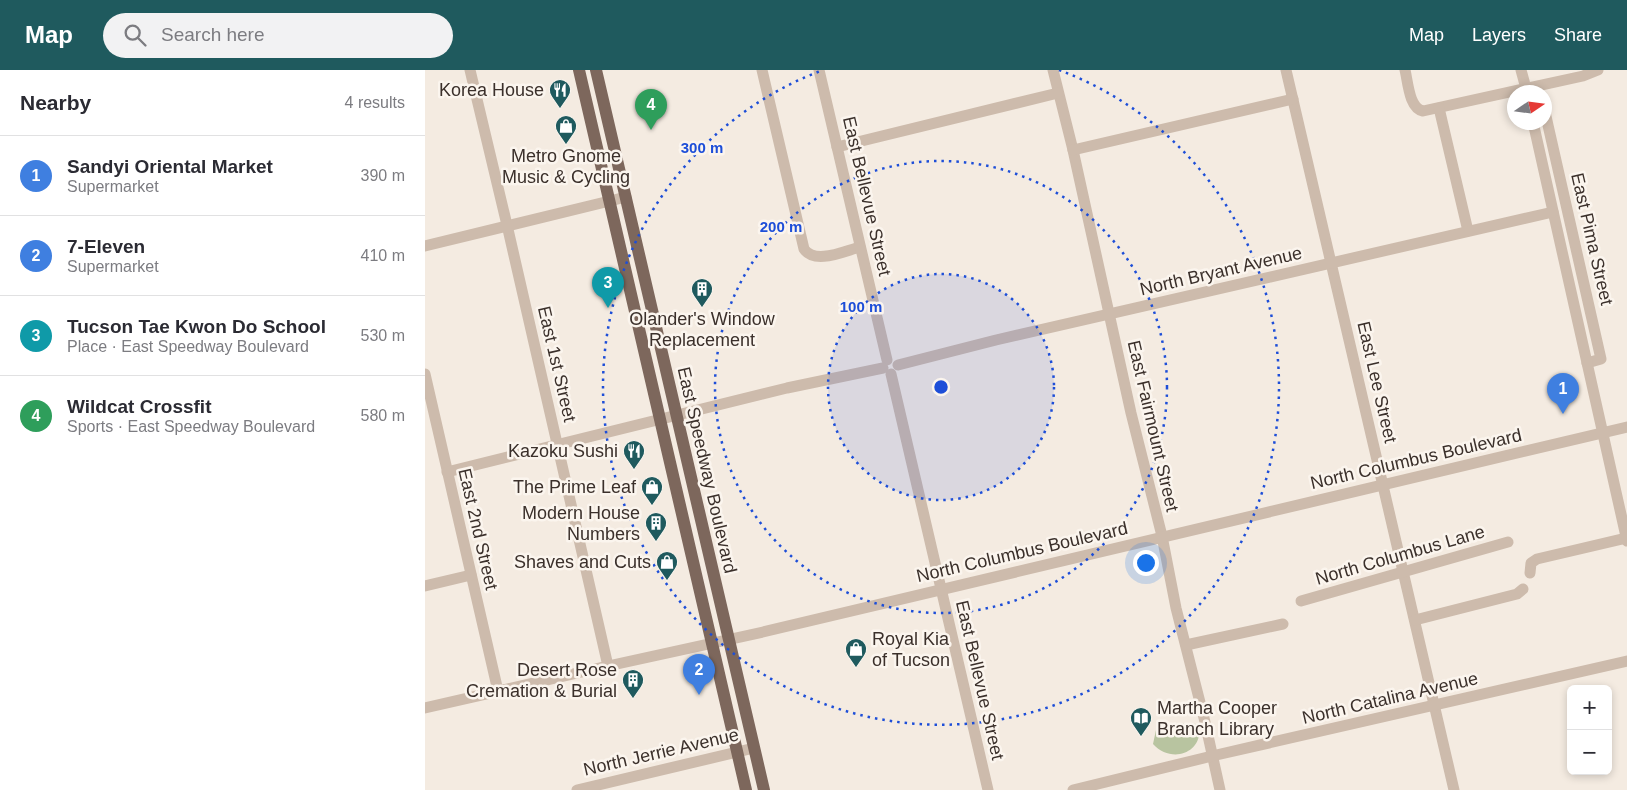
<!DOCTYPE html>
<meta charset="utf-8">
<style>
body{margin:0;font-family:Helvetica,sans-serif;background:#f2f2f3;color:#2b2b33}
.controls{position:absolute;right:15px;bottom:15px;display:grid;overflow:hidden;border-radius:8px;box-shadow:0 2px 8px #0003}
.controls button{width:45px;height:45px;display:grid;place-items:center;padding:0;border:0;border-bottom:1px solid #e1e1e2;background:#fff;color:#2b2b33;font:25px sans-serif}
.compass{position:absolute;left:1082px;top:15px;width:45px;height:45px;border-radius:50%;background:#fff;box-shadow:0 2px 8px #0003;rotate:77deg}
.you{position:absolute;left:720px;top:492px;width:18px;height:18px;margin:-12px;border:4px solid #fff;border-radius:50%;background:#1a73e8;box-shadow:0 0 0 8px #1a73e833}
.badge{display:grid;place-items:center;width:32px;height:32px;border-radius:50%;background:#1f5a5e;color:#fff;font-size:16px;font-weight:700}
.pin{position:absolute;translate:-50% -41px;filter:drop-shadow(0 1px 2px #0008)}
.pin::after{content:'';position:absolute;top:26px;width:18px;height:15px;background:inherit;clip-path:polygon(0 0,100% 0,50% 100%)}
.list{margin:0;padding:0;list-style:none}
h2{display:flex;justify-content:space-between;align-items:center;height:65px;margin:0;padding:0 20px;font-size:21px}
h2 small{font-size:16px;font-weight:400;color:#7c7c81}
.list li{display:grid;grid-template-columns:32px 1fr auto;gap:15px;align-items:center;box-sizing:border-box;height:80px;padding:0 20px;border-top:1px solid #e1e1e2}
.list b{display:block;font-size:19px;white-space:nowrap}
.list p{margin:0;font-size:16px;white-space:nowrap;color:#7c7c81}
.list em{font-size:16px;font-style:normal;color:#7c7c81}
.icon{flex:none;width:28px;height:28px;fill:none;stroke:currentColor;stroke-width:2;stroke-linecap:round;stroke-linejoin:round}
.map{position:relative;flex:none;width:1202px;height:720px;overflow:hidden}
header{display:flex;align-items:center;gap:30px;box-sizing:border-box;height:70px;padding:0 25px;background:#1f5a5e;color:#fff}
header strong{font-size:24px}
nav{display:flex;gap:28px;margin-inline-start:auto;font-size:18px}
.search{width:350px;height:45px;background:#f2f2f3;display:flex;align-items:center;gap:12px;box-sizing:border-box;padding:0 18px;border-radius:28px;color:#7c7c81;font-size:19px}
main{display:flex}
aside{flex:1;background:#fff}
.map>svg:first-child{display:block}
.green{fill:#b8c4a0}
.lines{fill:none;stroke-linecap:round;stroke-linejoin:round}
.minor{stroke:#cdbbac;stroke-width:11}
.major{stroke:#7d675c;stroke-width:12}
.ring{fill:none;stroke:#1d4ed8;stroke-width:2.5;stroke-dasharray:2.5 5}
.labels{text-anchor:middle;stroke-width:5;stroke-linejoin:round;paint-order:stroke}
.poi-label{font-size:18px;fill:#3b302b;stroke:#fbf5ee;text-anchor:end}
.street-label{font-size:18px;fill:#3b302b;stroke:#fbf5ee}
.centre{fill:#1d4ed8;stroke:#fbf5ee;stroke-width:2.5}
.ring-label{font-size:15px;text-anchor:middle;font-weight:bold;fill:#1d4ed8;stroke:#fbf5ee;stroke-width:5;stroke-linejoin:round;paint-order:stroke}
</style>
<header>
<strong>Map</strong>
<div class="search"><svg class="icon" aria-label="search" viewBox="0 0 24 24"><circle cx="10" cy="10" r="6"/><path d="M15 15l6 6"/></svg>Search here</div>
<nav><a>Map</a><a>Layers</a><a>Share</a></nav>
</header>
<main>
<aside>
<h2>Nearby<small>4 results</small></h2>
<ul class="list">
<li><span class="badge" style="background:#3f7fe0">1</span><div><b>Sandyi Oriental Market</b><p>Supermarket</p></div><em>390 m</em></li>
<li><span class="badge" style="background:#3f7fe0">2</span><div><b>7-Eleven</b><p>Supermarket</p></div><em>410 m</em></li>
<li><span class="badge" style="background:#0f9aa8">3</span><div><b>Tucson Tae Kwon Do School</b><p>Place · East Speedway Boulevard</p></div><em>530 m</em></li>
<li><span class="badge" style="background:#2e9e5b">4</span><div><b>Wildcat Crossfit</b><p>Sports · East Speedway Boulevard</p></div><em>580 m</em></li>
</ul>
</aside>
<div class="map">
<svg width="1202" height="720" viewBox="0 0 1202 720">
<rect width="100%" height="100%" fill="#f4ebe1"/>
<path class="green" d="M741 653 773 654C781 682 747 695 728 674L731 660 741 655Z"/>
<g class="lines">
<g class="minor">
<path d="M45 0 82 155 183 596"/>
<path d="M337 0 379 179C390 195 419 181 435 177"/>
<path d="M394 0 462 290"/>
<path d="M628 0 648 80 706 343 737 466 751 538 780 652 795 720"/>
<path d="M861 0 1029 720"/>
<path d="M980 0C983 12 984 38 998 41L1158 6 1173 0"/>
<path d="M1096 0 1102 22"/>
<path d="M1014 38 1043 161"/>
<path d="M1120 42 1176 289 1162 293"/>
<path d="M1108 52 1202 471"/>
<path d="M412 77 633 23"/>
<path d="M648 80 868 29"/>
<path d="M0 176 201 127"/>
<path d="M473 295 571 270 1128 142"/>
<path d="M0 304 73 621"/>
<path d="M466 304 563 720"/>
<path d="M22 402 362 318 458 298"/>
<path d="M1105 503 1106 493 1112 489 1201 468"/>
<path d="M0 516 46 505"/>
<path d="M876 531 1083 472"/>
<path d="M990 550 1092 524 1098 519"/>
<path d="M761 575 858 554"/>
<path d="M0 638 183 596 338 562 1202 357"/>
<path d="M152 720 329 678"/>
<path d="M648 720 787 686 1202 591"/>
</g>
<g class="major">
<path d="M154 0 321 720"/>
<path d="M171 0 339 720"/>
</g>
</g>
<circle cx="516" cy="317" r="113" fill="#1d4ed8" fill-opacity=".12"/>
<g class="ring">
<circle cx="516" cy="317" r="113"/>
<circle cx="516" cy="317" r="226"/>
<path d="M634 0A338 338 0 1 1 398 0"/>
</g>
<defs>
<g id="restaurant-pin" transform="scale(1.125)"><path d="M0 17L-7.5 6A9.5 9.5 0 1 1 7.5 6Z" fill="#1f5a5e" stroke="#fbf5ee"/><path d="M-5-6h1v4h1v-4h1v4h1v-4h1v5L-1.5 .5V6h-2V.5L-5-1ZM5-6V6H3V1.5H1.5Q1.5-4 5-6Z" fill="#fff"/></g>
<g id="shop-pin" transform="scale(1.125)"><path d="M0 17L-7.5 6A9.5 9.5 0 1 1 7.5 6Z" fill="#1f5a5e" stroke="#fbf5ee"/><path d="M-5-2.5h2.3a2.7 3.5 0 0 1 5.4 0H5L5.5 6h-11ZM-1.5-2.5h3a1.5 2.3 0 0 0-3 0Z" fill="#fff"/></g>
<g id="building-pin" transform="scale(1.125)"><path d="M0 17L-7.5 6A9.5 9.5 0 1 1 7.5 6Z" fill="#1f5a5e" stroke="#fbf5ee"/><path d="M-4-6H4V6H1V3H-1V6H-4ZM-2.5-4.3h1.7v1.8h-1.7ZM.8-4.3h1.7v1.8H.8ZM-2.5-1h1.7V.8h-1.7ZM.8-1h1.7V.8H.8Z" fill="#fff"/></g>
<g id="library-pin" transform="scale(1.125)"><path d="M0 17L-7.5 6A9.5 9.5 0 1 1 7.5 6Z" fill="#1f5a5e" stroke="#fbf5ee"/><path d="M-6-4Q-3-5.5-.7-3.5V5Q-3 3-6 4ZM6-4Q3-5.5 .7-3.5V5Q3 3 6 4Z" fill="#fff"/></g>
</defs>
<g fill-rule="evenodd">
<use href="#restaurant-pin" x="135" y="20"/>
<use href="#shop-pin" x="141" y="56"/>
<use href="#building-pin" x="277" y="219"/>
<use href="#restaurant-pin" x="209" y="381"/>
<use href="#shop-pin" x="227" y="417"/>
<use href="#building-pin" x="231" y="453"/>
<use href="#shop-pin" x="242" y="492"/>
<use href="#shop-pin" x="431" y="579"/>
<use href="#building-pin" x="208" y="610"/>
<use href="#library-pin" x="716" y="648"/>
</g>
<g class="labels">
<g class="poi-label">
<text x="119" y="26">Korea House</text>
<text x="141" y="92" text-anchor="middle">Metro Gnome<tspan x="141" dy="21">Music &amp; Cycling</tspan></text>
<text x="277" y="255" text-anchor="middle">Olander's Window<tspan x="277" dy="21">Replacement</tspan></text>
<text x="193" y="387">Kazoku Sushi</text>
<text x="211" y="423">The Prime Leaf</text>
<text x="215" y="449">Modern House<tspan x="215" dy="21">Numbers</tspan></text>
<text x="226" y="498">Shaves and Cuts</text>
<text x="447" y="575" text-anchor="start">Royal Kia<tspan x="447" dy="21">of Tucson</tspan></text>
<text x="192" y="606">Desert Rose<tspan x="192" dy="21">Cremation &amp; Burial</tspan></text>
<text x="732" y="644" text-anchor="start">Martha Cooper<tspan x="732" dy="21">Branch Library</tspan></text>
</g>
<g class="street-label">
<text transform="translate(442 126) rotate(77)" y="6">East Bellevue Street</text>
<text transform="translate(1167 169) rotate(77)" y="6">East Pima Street</text>
<text transform="translate(796 201) rotate(-13)" y="6">North Bryant Avenue</text>
<text transform="translate(132 294) rotate(77)" y="6">East 1st Street</text>
<text transform="translate(952 312) rotate(77)" y="6">East Lee Street</text>
<text transform="translate(728 356) rotate(77)" y="6">East Fairmount Street</text>
<text transform="translate(991 389) rotate(-13)" y="6">North Columbus Boulevard</text>
<text transform="translate(282 400) rotate(77)" y="6">East Speedway Boulevard</text>
<text transform="translate(53 459) rotate(77)" y="6">East 2nd Street</text>
<text transform="translate(597 482) rotate(-13)" y="6">North Columbus Boulevard</text>
<text transform="translate(975 485) rotate(-16)" y="6">North Columbus Lane</text>
<text transform="translate(555 610) rotate(77)" y="6">East Bellevue Street</text>
<text transform="translate(965 628) rotate(-13)" y="6">North Catalina Avenue</text>
<text transform="translate(236 682) rotate(-13)" y="6">North Jerrie Avenue</text>
</g>
</g>
<circle cx="516" cy="317" r="8" class="centre"/>
<g class="ring-label">
<text x="277" y="83">300 m</text>
<text x="356" y="162">200 m</text>
<text x="436" y="242">100 m</text>
</g>
</svg>
<div class="controls">
<button>+</button>
<button>−</button>
</div>
<svg class="compass" viewBox="-18 -18 36 36"><path d="M0-13l5 13h-10z" fill="#e53935"/><path d="M0 13l5-13h-10z" fill="#7c7c81"/></svg>
<div class="you"></div>
<div class="pin badge" style="left:1138px;top:344px;background:#3f7fe0">1</div>
<div class="pin badge" style="left:274px;top:625px;background:#3f7fe0">2</div>
<div class="pin badge" style="left:183px;top:238px;background:#0f9aa8">3</div>
<div class="pin badge" style="left:226px;top:60px;background:#2e9e5b">4</div>
</div>
</main>
